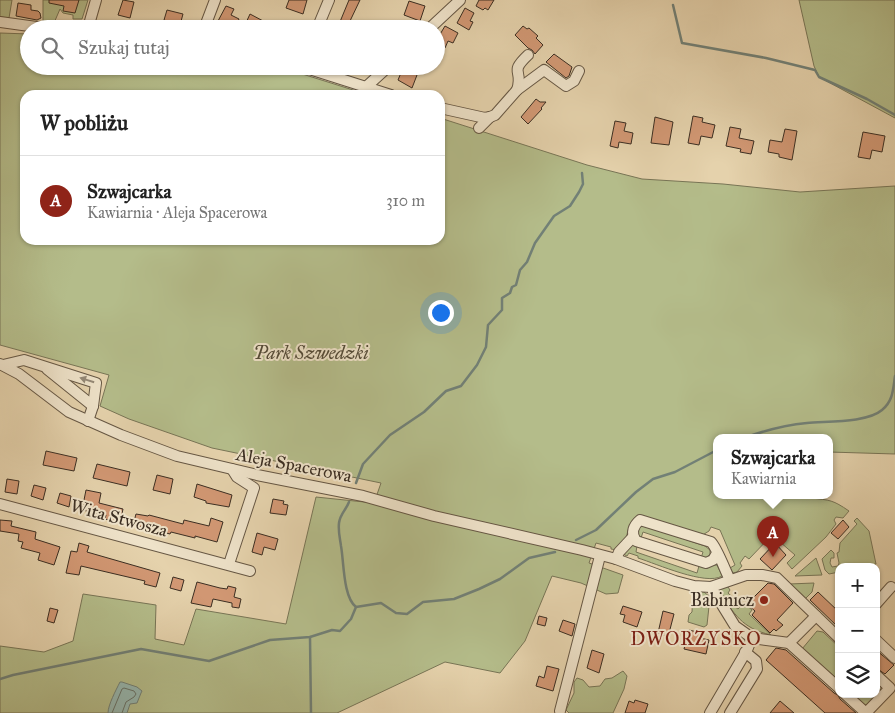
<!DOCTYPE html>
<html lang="pl">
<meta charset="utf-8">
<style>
body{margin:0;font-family:"IM FELL Great Primer",serif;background:#f6f6f6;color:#222}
.controls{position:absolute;right:15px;bottom:15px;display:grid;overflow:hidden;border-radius:10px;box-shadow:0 1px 4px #0004}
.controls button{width:45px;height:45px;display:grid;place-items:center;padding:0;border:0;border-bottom:1px solid #e0e0e0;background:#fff;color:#222;font:25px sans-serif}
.you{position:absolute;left:440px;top:312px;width:18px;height:18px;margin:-12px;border:4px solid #fff;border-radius:50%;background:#1a73e8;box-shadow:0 0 0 8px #1a73e833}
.badge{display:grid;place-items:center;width:32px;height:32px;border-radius:50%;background:#8f2418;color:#fff;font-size:16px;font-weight:700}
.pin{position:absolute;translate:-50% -41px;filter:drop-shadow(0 1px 2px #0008)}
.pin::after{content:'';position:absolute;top:26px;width:18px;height:15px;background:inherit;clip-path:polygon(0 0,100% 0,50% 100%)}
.popup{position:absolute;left:713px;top:434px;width:120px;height:65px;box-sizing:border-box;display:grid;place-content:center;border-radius:10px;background:#fff;filter:drop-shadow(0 1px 4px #0005);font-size:16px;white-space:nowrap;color:#767676}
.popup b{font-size:19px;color:#222}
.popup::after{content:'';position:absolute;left:50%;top:100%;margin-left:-10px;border:10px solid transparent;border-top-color:#fff}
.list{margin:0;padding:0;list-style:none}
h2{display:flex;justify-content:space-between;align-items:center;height:65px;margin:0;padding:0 20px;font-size:21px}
h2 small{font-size:16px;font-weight:400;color:#767676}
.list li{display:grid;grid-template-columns:32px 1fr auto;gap:15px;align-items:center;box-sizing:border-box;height:90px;padding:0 20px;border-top:1px solid #e0e0e0}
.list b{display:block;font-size:19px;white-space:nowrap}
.list p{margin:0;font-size:16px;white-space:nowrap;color:#767676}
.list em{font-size:16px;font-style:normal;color:#767676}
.icon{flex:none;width:28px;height:28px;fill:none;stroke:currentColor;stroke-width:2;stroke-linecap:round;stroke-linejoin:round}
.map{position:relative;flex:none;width:895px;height:713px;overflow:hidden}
.search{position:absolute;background:#fff;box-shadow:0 1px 4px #0004;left:20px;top:20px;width:425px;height:55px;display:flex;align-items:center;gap:12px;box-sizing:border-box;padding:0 18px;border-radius:28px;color:#767676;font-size:19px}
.panel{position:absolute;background:#fff;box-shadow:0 1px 4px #0004;left:20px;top:90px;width:425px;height:155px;border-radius:15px}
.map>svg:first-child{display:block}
.green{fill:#b4bc8a;stroke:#787556}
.water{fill:#96b6ae;stroke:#728076}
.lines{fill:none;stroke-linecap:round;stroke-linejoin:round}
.shore{stroke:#687268;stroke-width:1}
.stream{stroke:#728076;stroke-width:2.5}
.building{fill:#d29874;stroke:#3b2e22}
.minor-casing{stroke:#665744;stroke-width:12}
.minor{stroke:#eee2c9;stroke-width:10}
.oneway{fill:#948876}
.poi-dot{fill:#8f2418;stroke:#eee2c9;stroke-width:2}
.labels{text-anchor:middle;stroke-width:4;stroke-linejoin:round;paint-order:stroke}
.park-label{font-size:18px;font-style:italic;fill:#534a37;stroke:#eee2c9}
.street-label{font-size:18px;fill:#3b2e22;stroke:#eee2c9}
.poi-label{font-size:18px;fill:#3b2e22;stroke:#eee2c9;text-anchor:end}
.neighbourhood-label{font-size:19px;letter-spacing:1px;fill:#7a1f14;stroke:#eee2c9}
</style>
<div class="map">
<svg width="895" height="713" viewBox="0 0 895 713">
<rect width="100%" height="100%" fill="#e5d2ac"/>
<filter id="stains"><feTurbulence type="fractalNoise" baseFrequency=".004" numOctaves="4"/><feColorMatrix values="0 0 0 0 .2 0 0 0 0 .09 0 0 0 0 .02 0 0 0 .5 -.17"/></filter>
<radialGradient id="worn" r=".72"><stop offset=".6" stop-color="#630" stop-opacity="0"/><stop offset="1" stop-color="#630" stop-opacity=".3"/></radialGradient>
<g class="green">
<path d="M0 0H12L9 18 0 17Z"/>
<path d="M43 0H88L82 19H73V15L63 13 60 9 54 23H43Z"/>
<path d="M799 0H895V118L819 77 814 66Z"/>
<path d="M0 33 29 34V66H277L369 95H25V240H440V118L587 165 642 179 723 184 800 192 895 186V454L829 452V438H717V496H812L811 498C830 500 833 500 849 511L843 518 836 517 834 520 836 524 826 537 792 569 787 563 795 555 772 535 749 559 745 556 740 563 742 566 737 572 733 573 730 568 735 565 720 530 711 527 709 531 701 536 633 521 628 530 626 539 617 550 611 549V547L596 543 589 563 623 575 618 593 606 594 581 583 552 576 525 641 500 673 445 662 337 713H0V646L44 652 73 641 83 594 156 605 155 639 184 645 196 609 286 624 316 497 374 503 381 483 212 448 129 419 100 406 109 375 0 345Z"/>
<path d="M857 518 869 531 876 564 862 567H839V572L829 574 825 570 822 559 831 550 834 553V558H831L830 563 832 567 838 566 839 563 837 553 839 552 840 543 857 524 854 521Z"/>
<path d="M641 526H645L705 546 710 550V554L705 559 701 558 703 552 643 532 641 538 638 537 637 529Z"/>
<path d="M633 545 637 546 636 552 697 573 699 566C706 568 710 564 717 565L722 576C706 586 657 564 638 558V556L629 553 627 556 623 554 629 546Z"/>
<path d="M816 558 822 575 795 576Z"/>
<path d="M814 583 812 592 804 600 789 584Z"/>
<path d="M728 587 730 590 728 593 738 602 734 606 738 609 744 603 752 610 749 614 771 635C741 628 735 614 718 591L719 588Z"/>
<path d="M695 590 704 592 710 597 707 625 704 627 688 622 689 615 692 612 693 594Z"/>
<path d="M817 631 823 632 839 647V684L802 649Z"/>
<path d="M623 671 627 676 624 689 613 713H569L566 710 574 693V682L577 678 583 680 589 687 600 686 605 679 612 678Z"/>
<path d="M876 683 880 688V691L866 705H864L850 694H876Z"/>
</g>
<path class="water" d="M120 682H122L137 687 142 691 141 693 137 703 130 704 127 713H108C108 705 116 690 120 682Z"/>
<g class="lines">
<path class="shore" d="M112 713 122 689 124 688 134 691 136 694 134 697 126 702 122 713"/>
<g class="stream">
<path d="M673 5 682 43 766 58 815 70 819 77 867 99 895 115"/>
<path d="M744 438C763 431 786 425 807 423 826 421 867 423 882 410 893 401 893 390 895 376"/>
<path d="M356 483 363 464 390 435 424 412 446 391 461 386 477 365 486 347 488 325 502 310V298L510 293 512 287 516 285 520 270 527 262 535 243 554 216 570 206 579 192 583 184 582 173"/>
<path d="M349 502C346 510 340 514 339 523 338 532 340 538 341 546 344 562 343 597 356 607"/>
<path d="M576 540 596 530 636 492 653 479 675 472 717 450"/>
<path d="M310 637 311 713"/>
<path d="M0 679 13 675 141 649 209 661 270 640 310 637 332 630 340 631 351 619 356 607 381 603 396 613 407 614 423 602 454 599 479 589 500 579 529 558 555 552"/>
</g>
</g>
<g class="building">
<path d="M49 0H79L75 13 63 11 64 6 49 3Z"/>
<path d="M123 0 134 2 130 18 118 15Z"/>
<path d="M289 0H307L303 14 286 8Z"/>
<path d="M349 0H360L350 21 355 24 353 29H337Z"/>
<path d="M479 0H494L488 10 485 8 483 10 476 6Z"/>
<path d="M409 1 425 6 420 21 404 15Z"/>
<path d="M18 3 31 5V10L38 11 40 13 41 18 37 20 16 16Z"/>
<path d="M226 6 234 9 231 15 239 19 234 29 218 21Z"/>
<path d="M465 8 474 13 470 21 473 22 469 30 457 23Z"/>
<path d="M167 10 183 14 180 25 164 20Z"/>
<path d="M250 14 265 22 261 29H253L245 25Z"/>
<path d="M445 26 458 33 453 43 448 41 445 48 443 47 436 57V41Z"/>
<path d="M523 26 527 29 529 28 538 36 536 38 543 45 535 54 532 50 528 48 515 35Z"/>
<path d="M554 54 572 67 569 76 566 78 546 62Z"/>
<path d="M403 68 417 75 412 88 398 80Z"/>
<path d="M536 99 540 102H546L541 108 542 109 528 124 521 117Z"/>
<path d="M693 116 703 118 702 122 715 125 712 138 701 136 699 145 688 143Z"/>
<path d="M655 117 673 122 669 145 651 143Z"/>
<path d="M615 121 626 123 624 131 633 133 631 144 619 142 618 148 610 146Z"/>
<path d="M730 127 741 129 739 138 754 141 751 154 740 152 741 149 726 146Z"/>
<path d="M785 129 797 131 792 160 779 157V154L768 152 770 140 782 142Z"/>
<path d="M863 132 885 136 882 152 872 150 870 159 858 157Z"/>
<path d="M46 451 77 458 74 471 43 465Z"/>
<path d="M97 464 130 472 127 486 93 478Z"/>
<path d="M157 475 173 479 170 494 153 490Z"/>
<path d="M7 479 19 481 17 494 5 492Z"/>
<path d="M197 484 232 495 229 507 206 503V501L194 497Z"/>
<path d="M34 485 46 488 43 500 31 496Z"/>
<path d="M86 490 101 493 99 503 123 509 120 523 105 519 106 515 82 510Z"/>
<path d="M60 493 71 496 69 507 57 503Z"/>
<path d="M273 499 284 501 283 504 288 505 286 515 270 513Z"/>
<path d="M136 514 148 516 149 515 183 524 184 520 209 526 211 518 223 522 217 542 195 536V538L171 532 170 534 159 531 160 527 146 523 145 528 133 525Z"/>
<path d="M0 520 12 521 11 526 36 532 35 539 60 547 54 565 38 560 40 553 21 548 23 542 18 541 19 534 0 531Z"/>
<path d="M843 520 849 527 838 539 831 533Z"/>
<path d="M257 533 278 539 275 550 264 547 262 555 252 552Z"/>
<path d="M79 543 89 546 87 552 160 573 156 587 144 584 145 581 81 566 79 575 66 573 71 551 77 552Z"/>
<path d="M775 543 786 555 772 570 760 559Z"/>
<path d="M173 577 184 580 181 591 170 588Z"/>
<path d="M197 582 220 588 227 589 228 586 236 588 234 597 241 599 239 608 232 607V603L213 599 211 607 191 603Z"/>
<path d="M768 583 774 584 793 603 777 620 783 625 776 631 774 629 770 633 752 615 755 611 747 604Z"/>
<path d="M818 592 839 612V628L810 600Z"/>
<path d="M623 606 642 612 637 627 623 622 625 615 620 614Z"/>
<path d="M50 608 58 610 54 623 47 621Z"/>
<path d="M663 611 674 614 668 637 658 633Z"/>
<path d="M539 616 547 618 545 626 537 624Z"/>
<path d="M563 620 575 624 572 636 559 631Z"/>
<path d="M689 630 701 633 700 638 709 640 706 654 684 649Z"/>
<path d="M776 648 786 650 834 693 838 695 840 699 856 713H825L766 660Z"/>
<path d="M592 650 604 654 599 673 587 668Z"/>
<path d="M876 650 894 665 885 674 876 668Z"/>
<path d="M547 666 559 669 553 691 536 686 539 676 544 678Z"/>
<path d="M635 700 648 704 645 713H625L629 701 634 703Z"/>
<path d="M780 701 794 713H770Z"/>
</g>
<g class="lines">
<g class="minor-casing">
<g id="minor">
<path d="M0 22 51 29"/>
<path d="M88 28 96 0"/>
<path d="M70 29H91"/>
<path d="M204 29 215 0"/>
<path d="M317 29 329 0"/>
<path d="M429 29 460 0"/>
<path d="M300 66 391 95"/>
<path d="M366 87 389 66"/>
<path d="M517 90C524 69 508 74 528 55"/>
<path d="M440 108 485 118 490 117 495 115 517 90 544 70 566 86 574 81 579 71"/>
<path d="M479 128 490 117"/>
<path d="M0 364 19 374 69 412 121 435 177 456 257 475 363 496 434 516 582 550 616 559 675 581 694 586 711 587 746 575H762L777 578 839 638"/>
<path d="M3 365 24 360 96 383 93 406 88 421"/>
<path d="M47 369 93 406"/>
<path d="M0 504 250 571"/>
<path d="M717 553 713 560 706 563 636 541C630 533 634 525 640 520L711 542C717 548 725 570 730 580"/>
<path d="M616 559 619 552 633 537"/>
<path d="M229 564 254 488 237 477 232 469"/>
<path d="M876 604 891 587"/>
<path d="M816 616 789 643 839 688"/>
<path d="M752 638 789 643"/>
<path d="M876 640 895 658"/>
<path d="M845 694 866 713"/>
<path d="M560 711 600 556"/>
<path d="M710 713 747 650 752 638 735 626 711 587"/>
<path d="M730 713 757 669 756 661 745 652"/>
<path d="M866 713 890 688 876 675"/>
</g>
</g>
<use href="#minor" class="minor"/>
</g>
<defs><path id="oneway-solid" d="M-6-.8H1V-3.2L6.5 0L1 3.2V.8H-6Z" transform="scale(1.25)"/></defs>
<use class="oneway" href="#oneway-solid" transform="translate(87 380) rotate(-163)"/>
<circle class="poi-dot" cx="764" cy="600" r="5"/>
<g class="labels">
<g class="park-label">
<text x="311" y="359">Park Szwedzki</text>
</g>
<g class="street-label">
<text transform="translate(294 465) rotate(11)" y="6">Aleja Spacerowa</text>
<text transform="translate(119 518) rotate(15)" y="6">Wita Stwosza</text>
</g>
<g class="poi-label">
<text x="754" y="606">Babinicz</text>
</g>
<g class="neighbourhood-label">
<text x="696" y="645">DWORZYSKO</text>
</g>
</g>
<rect width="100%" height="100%" filter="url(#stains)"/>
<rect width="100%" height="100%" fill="url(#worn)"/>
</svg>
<div class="controls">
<button>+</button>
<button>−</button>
<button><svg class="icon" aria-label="layers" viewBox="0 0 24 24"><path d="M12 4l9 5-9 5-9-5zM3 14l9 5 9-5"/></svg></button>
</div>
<div class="you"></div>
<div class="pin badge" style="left:773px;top:557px">A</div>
<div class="popup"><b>Szwajcarka</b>Kawiarnia</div>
<div class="search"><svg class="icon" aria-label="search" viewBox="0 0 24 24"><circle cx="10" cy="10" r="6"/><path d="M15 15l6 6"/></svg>Szukaj tutaj</div>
<section class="panel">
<h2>W pobliżu<small></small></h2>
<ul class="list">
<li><span class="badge">A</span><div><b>Szwajcarka</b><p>Kawiarnia · Aleja Spacerowa</p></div><em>310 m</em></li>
</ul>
</section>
</div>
